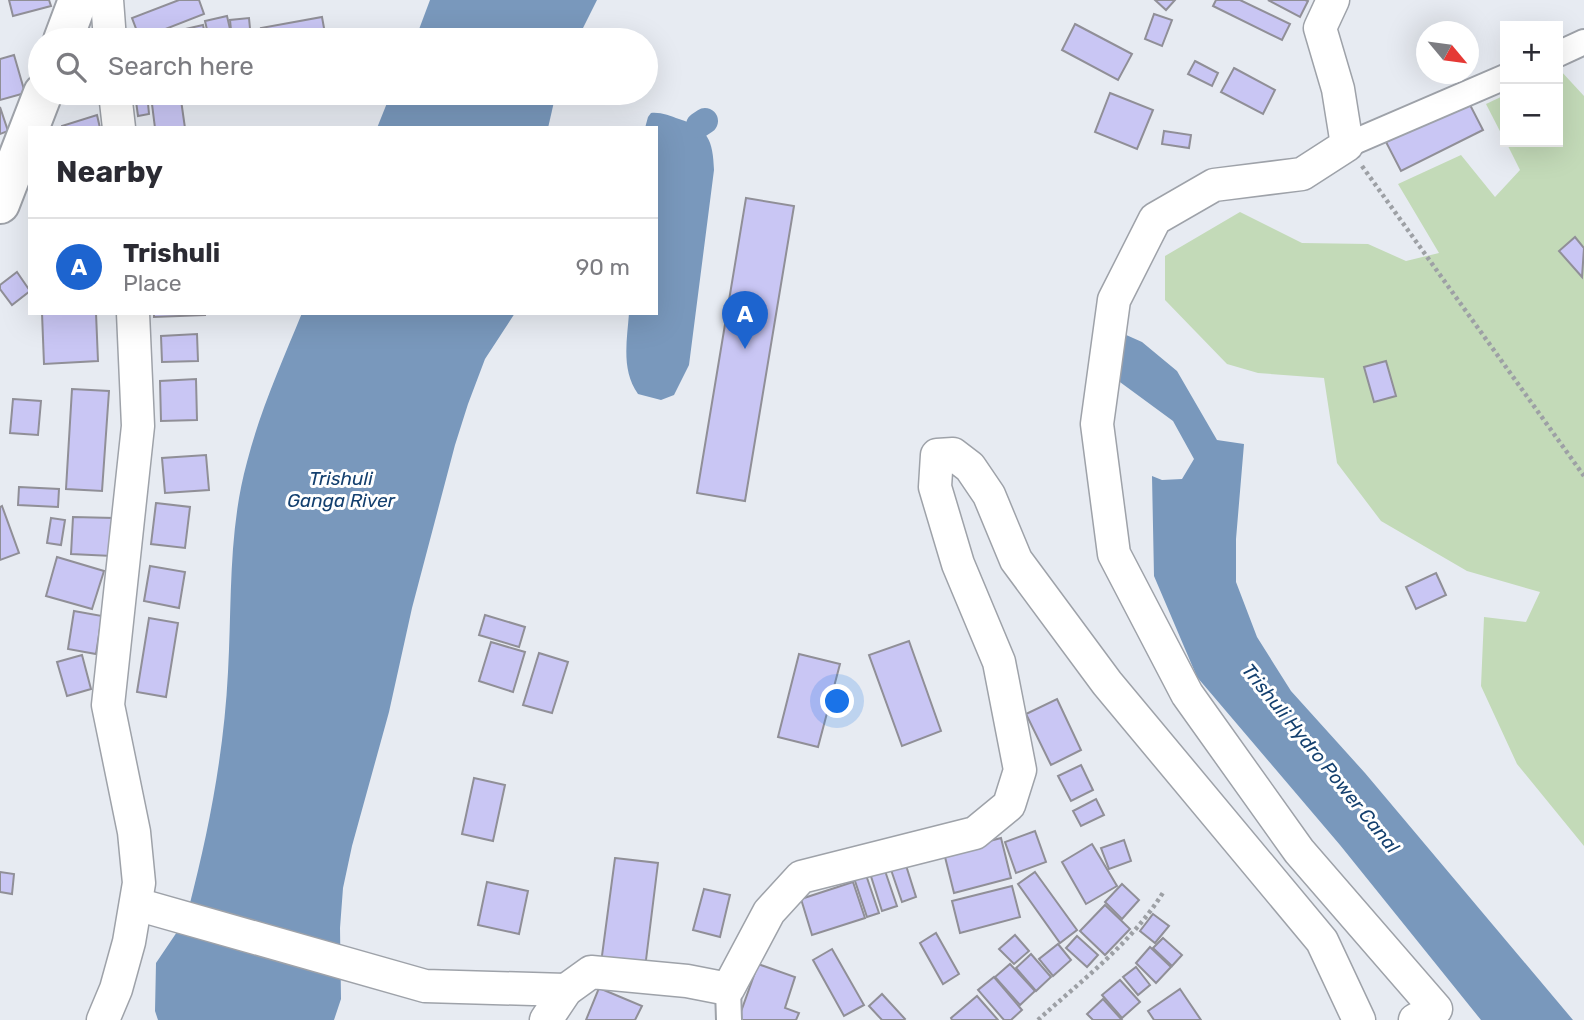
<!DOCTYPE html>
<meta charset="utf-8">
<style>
body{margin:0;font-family:Rubik,sans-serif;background:#f7f7f7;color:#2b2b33}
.controls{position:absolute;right:21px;top:21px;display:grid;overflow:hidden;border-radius:0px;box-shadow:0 7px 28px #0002}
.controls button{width:63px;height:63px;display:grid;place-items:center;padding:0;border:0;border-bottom:2px solid #e1e1e2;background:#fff;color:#2b2b33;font:35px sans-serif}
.compass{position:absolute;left:1416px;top:21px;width:63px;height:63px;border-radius:50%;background:#fff;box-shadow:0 7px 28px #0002;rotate:119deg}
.you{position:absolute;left:838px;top:702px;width:24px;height:24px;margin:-18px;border:5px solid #fff;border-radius:50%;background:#1a73e8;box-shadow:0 0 0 10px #1a73e833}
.badge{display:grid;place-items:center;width:46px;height:46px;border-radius:50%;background:#1d64cf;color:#fff;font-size:23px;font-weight:700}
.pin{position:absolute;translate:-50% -58px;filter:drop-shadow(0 2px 4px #0008)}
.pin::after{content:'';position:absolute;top:37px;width:24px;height:21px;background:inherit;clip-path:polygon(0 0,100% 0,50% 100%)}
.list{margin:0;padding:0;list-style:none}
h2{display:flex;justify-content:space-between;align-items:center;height:91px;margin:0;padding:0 28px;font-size:30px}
h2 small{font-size:23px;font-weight:400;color:#7c7c81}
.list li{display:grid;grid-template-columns:46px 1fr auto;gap:21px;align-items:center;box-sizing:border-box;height:98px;padding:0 28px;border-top:2px solid #e1e1e2}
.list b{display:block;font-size:26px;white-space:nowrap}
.list p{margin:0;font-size:23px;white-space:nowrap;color:#7c7c81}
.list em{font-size:23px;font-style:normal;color:#7c7c81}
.icon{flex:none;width:38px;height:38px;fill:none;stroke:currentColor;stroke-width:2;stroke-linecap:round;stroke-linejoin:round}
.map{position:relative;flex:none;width:1584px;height:1020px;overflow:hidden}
.search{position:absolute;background:#fff;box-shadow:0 7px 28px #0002;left:28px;top:28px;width:630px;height:77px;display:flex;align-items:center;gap:18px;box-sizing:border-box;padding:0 24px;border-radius:38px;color:#7c7c81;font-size:26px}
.panel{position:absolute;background:#fff;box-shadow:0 7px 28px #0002;left:28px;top:126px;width:630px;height:189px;border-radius:0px}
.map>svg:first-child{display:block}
.green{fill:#c3dab8}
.water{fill:#7998bc}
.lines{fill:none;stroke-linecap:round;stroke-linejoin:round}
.canal{stroke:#7998bc;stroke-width:26}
.building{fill:#c9c6f4;stroke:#908f97;stroke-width:2}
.minor-casing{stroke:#9ea2a9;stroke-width:28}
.tertiary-casing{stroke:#9ea2a9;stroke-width:35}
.primary-casing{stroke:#9ea2a9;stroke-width:42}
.path{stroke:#9da0a5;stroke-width:4.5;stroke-dasharray:3.5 3.5;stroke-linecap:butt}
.minor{stroke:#fff;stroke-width:24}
.tertiary{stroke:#fff;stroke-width:32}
.primary{stroke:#fff;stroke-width:38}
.labels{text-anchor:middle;stroke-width:6;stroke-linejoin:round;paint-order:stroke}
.water-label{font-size:19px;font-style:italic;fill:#14406f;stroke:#fff}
</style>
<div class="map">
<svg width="1584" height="1020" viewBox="0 0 1584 1020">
<rect width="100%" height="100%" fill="#e7ebf2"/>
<g class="green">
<path d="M1560 70 1584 96V846L1517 764 1481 686 1484 617 1526 622 1540 592 1467 571 1381 521 1337 463 1324 378 1258 373 1227 364 1165 300V256L1240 212 1302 243 1368 244 1406 261 1439 253 1398 184 1461 155 1495 197 1520 170 1506 142H1558V71Z"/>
<path d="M1505 95V141L1486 104Z"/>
</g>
<g class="water">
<path d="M430 0H597L577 40H415Z"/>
<path d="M391 93H556L548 128H377Z"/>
<path d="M651 113C661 112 670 116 679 119 708 128 713 140 714 170L689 365 674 395 661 400 638 394C621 370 627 341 629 313H656V128H645L648 117Z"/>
<path d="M302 313H515L485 359 468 404 455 445 412 608 389 712 352 846 343 888 340 928 341 999 334 1020H158L155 1011 156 963 181 926 189 907C209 830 224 752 228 672 232 602 228 531 247 462 260 411 282 362 302 313Z"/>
<path d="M1115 330 1142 342 1177 371 1217 440 1244 444 1236 539V582L1257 637 1291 691 1365 773 1573 1020H1481L1340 845 1197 677 1154 576 1152 476 1162 480 1182 479 1194 459 1173 421 1109 374Z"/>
</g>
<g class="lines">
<path class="canal" d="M699 125 705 121"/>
</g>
<g class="building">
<path d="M9 0H49L51 6 13 16Z"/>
<path d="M179 0H199L204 14 140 39 132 18Z"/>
<path d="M1155 0H1175L1166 10Z"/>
<path d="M1216 0H1240L1290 24 1282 40 1213 6Z"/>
<path d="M1268 0H1305L1308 1 1300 17Z"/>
<path d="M1154 14 1172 20 1162 46 1145 39Z"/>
<path d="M227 16 230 29 208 34 205 21Z"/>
<path d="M322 17 326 39 264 40 261 28Z"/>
<path d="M249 18 251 39 232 40 230 20Z"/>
<path d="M1075 24 1132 54 1118 80 1062 50Z"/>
<path d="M203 25 206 39 183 40 181 30Z"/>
<path d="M14 55 25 93 0 100V59Z"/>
<path d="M1195 61 1218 73 1212 86 1188 74Z"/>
<path d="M1234 68 1275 90 1263 114 1221 92Z"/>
<path d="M147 93 149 114 138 116 135 94Z"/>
<path d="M1110 93 1153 110 1137 149 1095 132Z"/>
<path d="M181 100 185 128H155L152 104Z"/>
<path d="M1468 101 1483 130 1401 171 1386 142Z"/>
<path d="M0 107 8 131 0 134Z"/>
<path d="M97 115 100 128H62V126Z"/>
<path d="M1164 131 1191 135 1189 148 1162 144Z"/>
<path d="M746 198 794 206 745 501 697 493Z"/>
<path d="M1575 237 1584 248 1582 277 1559 251Z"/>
<path d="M17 272 30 291 12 305 0 289V285Z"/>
<path d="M42 313H96L98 361 44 364Z"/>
<path d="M154 313H205V315L154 317Z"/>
<path d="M197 334 198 361 162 362 161 336Z"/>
<path d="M1386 361 1396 396 1374 402 1364 367Z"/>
<path d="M196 379 197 420 161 421 160 381Z"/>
<path d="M72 389 109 391 102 491 66 489Z"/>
<path d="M13 399 41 401 38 435 10 433Z"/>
<path d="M206 455 209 490 165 493 162 458Z"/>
<path d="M19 487 59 489 58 507 18 505Z"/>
<path d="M156 503 190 507 185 548 151 544Z"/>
<path d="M2 506 19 553 0 560V507Z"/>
<path d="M73 517 114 518 112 556 71 554Z"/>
<path d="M51 518 65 520 61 545 47 543Z"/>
<path d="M57 557 104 571 92 609 46 596Z"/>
<path d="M150 566 185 572 179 608 144 601Z"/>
<path d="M1436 573 1446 595 1416 609 1406 587Z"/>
<path d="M74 611 102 616 96 654 68 649Z"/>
<path d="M485 615 525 627 519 647 479 635Z"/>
<path d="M149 618 178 623 166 697 137 692Z"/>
<path d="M909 641 941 731 902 746 869 655Z"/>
<path d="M491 642 525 652 513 692 479 681Z"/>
<path d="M539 653 568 662 552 713 523 705Z"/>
<path d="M799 654 840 664 818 747 778 737Z"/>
<path d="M82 655 91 689 67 696 57 662Z"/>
<path d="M1057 699 1081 750 1051 765 1026 714Z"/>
<path d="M1081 765 1093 790 1071 801 1058 776Z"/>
<path d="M474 778 505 785 493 841 462 834Z"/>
<path d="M1096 799 1104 815 1081 826 1073 811Z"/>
<path d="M1035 831 1046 862 1016 873 1005 842Z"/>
<path d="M1001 838 1011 878 954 893 944 853Z"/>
<path d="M1124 840 1131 861 1109 869 1101 848Z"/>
<path d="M1092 844 1117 886 1086 904 1062 862Z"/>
<path d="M903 856 916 897 902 902 888 861Z"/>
<path d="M615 858 658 863 645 968 601 963Z"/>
<path d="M883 865 897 906 882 911 869 870Z"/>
<path d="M0 872 14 874 12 894 0 892Z"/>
<path d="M865 872 879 913 867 917 853 875Z"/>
<path d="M1035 872 1077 930 1060 943 1018 884Z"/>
<path d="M487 882 528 891 519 934 478 925Z"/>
<path d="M853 882 865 918 812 935 801 899Z"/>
<path d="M1122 884 1139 900 1122 919 1105 902Z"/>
<path d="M1012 886 1020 917 960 933 952 901Z"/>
<path d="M704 889 730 895 720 937 693 930Z"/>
<path d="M1105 905 1130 929 1105 955 1080 931Z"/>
<path d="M1153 914 1169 926 1155 943 1140 931Z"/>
<path d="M936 933 959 974 943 984 920 943Z"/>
<path d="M1015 935 1029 951 1014 964 999 949Z"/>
<path d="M1077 936 1098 955 1087 967 1066 948Z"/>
<path d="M1163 938 1182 955 1172 966 1153 948Z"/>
<path d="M1058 944 1071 960 1053 976 1039 959Z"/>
<path d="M1150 947 1171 967 1156 983 1136 963Z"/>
<path d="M832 949 864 1005 844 1016 813 960Z"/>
<path d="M1031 954 1051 977 1036 991 1016 968Z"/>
<path d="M758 964 795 977 785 1008 799 1013 796 1020H738Z"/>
<path d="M1010 964 1035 991 1020 1005 995 977Z"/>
<path d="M1136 967 1150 985 1138 995 1123 977Z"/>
<path d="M994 977 1022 1010 1011 1020H1004L978 990Z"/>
<path d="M1120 980 1140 1002 1122 1018 1102 995Z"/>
<path d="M599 988 642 1006 635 1020H586Z"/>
<path d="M1180 989 1201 1020H1154L1148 1011Z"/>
<path d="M882 994 905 1019 904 1020H882L869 1006Z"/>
<path d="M977 996 998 1020H952L951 1018Z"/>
<path d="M1103 999 1122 1020H1093L1087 1014Z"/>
</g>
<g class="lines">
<g class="minor-casing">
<g id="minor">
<path d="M1558 54 1584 42"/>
<path d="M1347 145 1505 77"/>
<path d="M728 989 729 1020"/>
</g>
</g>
<g class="tertiary-casing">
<g id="tertiary">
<path d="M107 0 110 40"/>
<path d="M1333 0 1320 28 1338 89 1347 145 1302 174 1214 185 1155 219 1114 300 1097 424 1114 554 1187 694 1299 851 1436 1009 1415 1020"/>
<path d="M115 93 119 128"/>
<path d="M136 904 425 986 566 990"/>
<path d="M103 1020 116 989 129 942 139 883 134 832 108 705 138 426 133 313"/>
<path d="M546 1020 566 990 591 972 687 981 728 989 769 912 801 877 975 833 1009 805 1020 770 999 662 958 564 935 487 937 455 953 454 970 467 989 495 1016 560 1107 683 1322 941 1359 1020"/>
</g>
</g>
<g class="primary-casing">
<g id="primary">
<path d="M63 40 78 0"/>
<path d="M0 204 43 93"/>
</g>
</g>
<g class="path">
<path d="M1362 166 1584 476"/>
<path d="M1038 1020C1082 980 1133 942 1164 891"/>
</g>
<use href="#minor" class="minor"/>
<use href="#tertiary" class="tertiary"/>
<use href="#primary" class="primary"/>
</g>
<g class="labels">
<g class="water-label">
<text x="341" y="485">Trishuli<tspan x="341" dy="22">Ganga River</tspan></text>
<text transform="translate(1321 758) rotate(51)" y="7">Trishuli Hydro Power Canal</text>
</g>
</g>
</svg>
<div class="controls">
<button>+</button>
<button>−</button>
</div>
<svg class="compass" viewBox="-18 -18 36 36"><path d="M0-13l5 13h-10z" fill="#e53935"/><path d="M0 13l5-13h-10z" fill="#7c7c81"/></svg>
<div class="you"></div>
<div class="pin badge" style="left:745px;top:349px">A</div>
<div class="search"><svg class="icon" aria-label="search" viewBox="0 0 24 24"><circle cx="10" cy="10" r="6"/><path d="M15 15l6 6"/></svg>Search here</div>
<section class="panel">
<h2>Nearby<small></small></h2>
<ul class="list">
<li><span class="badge">A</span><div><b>Trishuli</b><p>Place</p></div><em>90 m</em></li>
</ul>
</section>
</div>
